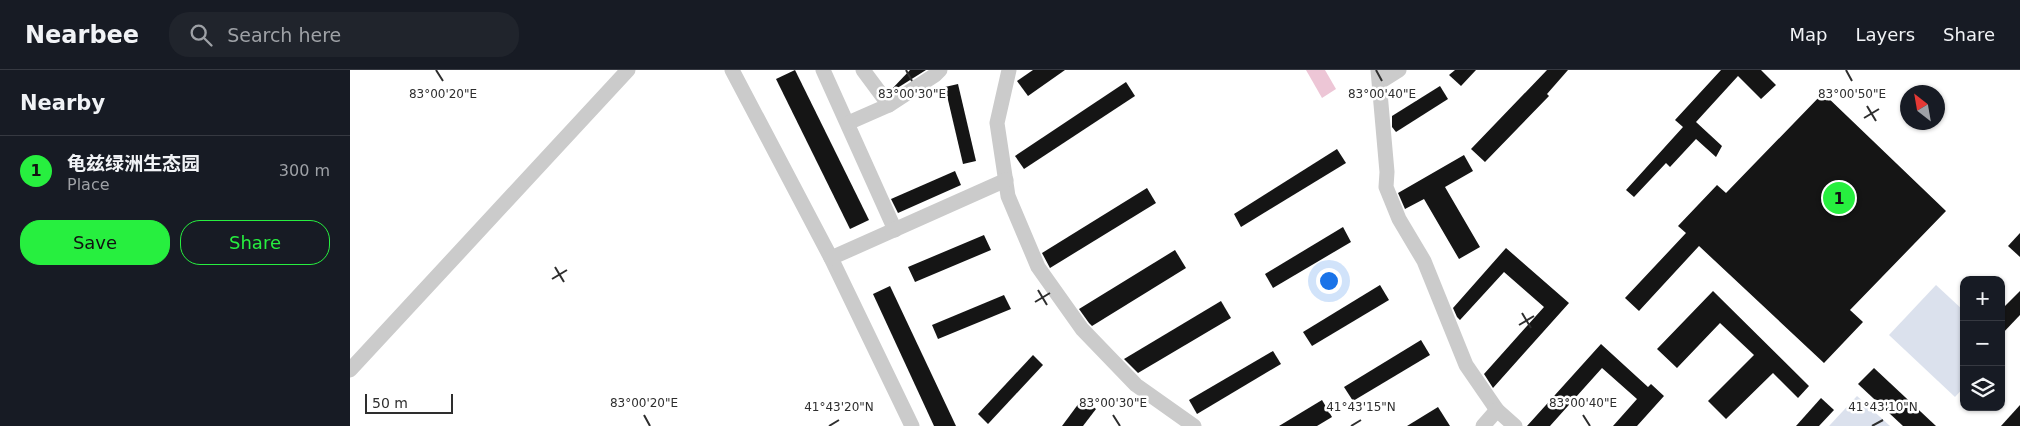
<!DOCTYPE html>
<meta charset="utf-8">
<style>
body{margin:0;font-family:"DejaVu Sans","Noto Sans SC",sans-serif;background:#20242c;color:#f1f3f6}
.controls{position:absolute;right:15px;bottom:15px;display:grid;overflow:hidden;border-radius:10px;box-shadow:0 1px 4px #0004}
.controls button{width:45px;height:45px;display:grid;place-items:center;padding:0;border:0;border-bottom:1px solid #363941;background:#171b24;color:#f1f3f6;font:25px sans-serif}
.compass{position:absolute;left:1550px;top:15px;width:45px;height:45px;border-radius:50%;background:#171b24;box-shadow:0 1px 4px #0004;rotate:329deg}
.scale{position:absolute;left:15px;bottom:12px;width:88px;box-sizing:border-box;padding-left:5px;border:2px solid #2e2e2e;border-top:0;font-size:14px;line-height:18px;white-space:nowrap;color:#2e2e2e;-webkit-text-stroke:4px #fff;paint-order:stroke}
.you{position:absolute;left:978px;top:210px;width:18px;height:18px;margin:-12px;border:4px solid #fff;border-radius:50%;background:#1a73e8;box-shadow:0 0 0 8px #1a73e833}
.badge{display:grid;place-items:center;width:32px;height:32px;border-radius:50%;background:#27ef3f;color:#111;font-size:16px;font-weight:700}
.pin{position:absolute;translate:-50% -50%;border:2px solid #fff;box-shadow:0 1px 5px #0006}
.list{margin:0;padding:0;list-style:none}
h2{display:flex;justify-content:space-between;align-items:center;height:65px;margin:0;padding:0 20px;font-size:21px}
h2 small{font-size:16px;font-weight:400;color:#9ea1a6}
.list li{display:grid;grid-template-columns:32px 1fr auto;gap:15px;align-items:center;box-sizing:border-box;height:70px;padding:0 20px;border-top:1px solid #363941}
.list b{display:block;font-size:19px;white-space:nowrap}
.list p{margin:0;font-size:16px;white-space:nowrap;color:#9ea1a6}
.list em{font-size:16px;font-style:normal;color:#9ea1a6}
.actions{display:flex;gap:10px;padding:15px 20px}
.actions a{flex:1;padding:11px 0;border:1px solid #27ef3f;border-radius:20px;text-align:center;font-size:18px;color:#27ef3f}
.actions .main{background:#27ef3f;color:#111}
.icon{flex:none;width:28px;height:28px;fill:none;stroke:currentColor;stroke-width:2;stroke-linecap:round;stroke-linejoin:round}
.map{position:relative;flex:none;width:1670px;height:356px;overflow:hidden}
header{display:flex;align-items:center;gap:30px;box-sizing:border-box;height:70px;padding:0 25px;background:#171b24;border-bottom:1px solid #363941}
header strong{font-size:24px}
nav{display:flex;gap:28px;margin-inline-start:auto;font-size:18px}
.search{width:350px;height:45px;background:#20242c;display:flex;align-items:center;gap:12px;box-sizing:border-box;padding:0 18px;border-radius:20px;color:#9ea1a6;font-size:19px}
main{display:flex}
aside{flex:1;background:#171b24}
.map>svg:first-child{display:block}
.green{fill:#dbe1ed}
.water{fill:#edc6d6}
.building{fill:#151515}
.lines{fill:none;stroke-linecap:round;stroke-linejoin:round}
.minor{stroke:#cbcbcb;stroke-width:15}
.ticks{fill:none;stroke:#2e2e2e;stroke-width:2}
.ticks-label{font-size:12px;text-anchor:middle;fill:#2e2e2e;stroke:#fff;stroke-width:5;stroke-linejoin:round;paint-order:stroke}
</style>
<header>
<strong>Nearbee</strong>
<div class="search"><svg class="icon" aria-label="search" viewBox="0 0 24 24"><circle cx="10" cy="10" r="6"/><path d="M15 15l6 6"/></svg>Search here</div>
<nav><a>Map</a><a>Layers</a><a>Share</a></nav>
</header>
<main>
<aside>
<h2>Nearby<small></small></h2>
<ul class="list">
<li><span class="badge">1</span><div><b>龟兹绿洲生态园</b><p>Place</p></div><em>300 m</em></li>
</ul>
<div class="actions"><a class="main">Save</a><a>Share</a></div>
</aside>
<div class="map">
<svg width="1670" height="356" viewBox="0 0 1670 356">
<rect width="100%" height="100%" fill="#fff"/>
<g class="green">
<path d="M1586 215 1614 241V317L1605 327 1539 265Z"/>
<path d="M1507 326 1540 356H1479Z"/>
</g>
<path class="water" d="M956 0H975L986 19 972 28Z"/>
<g class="building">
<path d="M445 0 519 150 500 159 426 9Z"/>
<path d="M560 0H576L541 22 540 21Z"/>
<path d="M683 0H715L678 26 667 11Z"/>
<path d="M1105 0H1126L1111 16 1099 5Z"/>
<path d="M1197 0H1218L1197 24 1199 26 1135 92 1121 79Z"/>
<path d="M1371 0H1411L1426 15 1411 29 1388 6 1346 52 1372 76 1366 87 1346 69 1320 97 1316 93 1284 127 1276 120 1333 57 1325 50Z"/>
<path d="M776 12 785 26 674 99 665 86Z"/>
<path d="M608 14 626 91 613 94 595 17Z"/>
<path d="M1090 16 1098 29 1046 62 1042 57V46Z"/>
<path d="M1473 23 1596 141 1500 240 1513 252 1474 293 1349 176 1289 241 1275 228 1336 163 1328 156 1367 115 1376 123Z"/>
<path d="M987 79 996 93 891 157 884 144Z"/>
<path d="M1114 85 1123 101 1095 117 1130 177 1109 189 1074 129 1055 139 1048 123Z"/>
<path d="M605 101 611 115 548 143 541 129Z"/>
<path d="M797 118 806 133 700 198 692 183Z"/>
<path d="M993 157 1001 172 923 218 915 204Z"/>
<path d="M1670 163V187L1658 176Z"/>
<path d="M634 165 641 180 565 212 558 197Z"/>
<path d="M1156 178 1219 233 1143 318 1134 304 1194 237 1154 202 1110 250 1107 247 1103 238Z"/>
<path d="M825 180 836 198 742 256 739 253 729 239Z"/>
<path d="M1030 215 1039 230 962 276 953 262Z"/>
<path d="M540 216 606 356H584L523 224Z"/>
<path d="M1363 221 1459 316 1448 328 1423 303 1376 349 1358 331 1404 285 1370 253 1327 298 1307 279Z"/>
<path d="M1670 221V245L1651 265V240Z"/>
<path d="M654 225 661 239 588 269 582 255Z"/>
<path d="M871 231 881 248 788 303 774 289Z"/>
<path d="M1071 270 1080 285 1003 331 994 317Z"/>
<path d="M1251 274 1298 317 1301 314 1314 326 1287 356H1263L1287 329 1252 298 1200 356H1177Z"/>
<path d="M923 281 931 294 847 344 839 330Z"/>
<path d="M683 285 693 295 638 354 628 344Z"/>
<path d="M1524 298 1586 356H1553L1508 314Z"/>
<path d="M1471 328 1484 340 1469 356H1446Z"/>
<path d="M732 329 746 339 733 356H712Z"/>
<path d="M972 330 982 347 967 356H929Z"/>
<path d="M1670 335V356H1651Z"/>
<path d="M1088 337 1100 356H1057Z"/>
</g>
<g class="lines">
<g class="minor">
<path d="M382 0 481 188 562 356"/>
<path d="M473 0 545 160"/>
<path d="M659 0 647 53 658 126 688 197 732 259 786 315 844 356"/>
<path d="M1028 0 1037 102 1036 117 1049 149 1074 191 1116 295 1147 340"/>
<path d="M1030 12 1049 0"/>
<path d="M539 35 585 5 590 0"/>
<path d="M498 53 539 35 513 0"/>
<path d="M481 188 656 110"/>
<path d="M0 300 278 0"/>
<path d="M1133 356 1147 340 1165 356"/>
</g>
</g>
<path class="ticks" d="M86 0 93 11M556 0 562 11M1026 0 1032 11M1496 0 1502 11M1517 36 1526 51M1514 48 1529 39M205 197 214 212M202 209 217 200M688 220 697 235M685 232 700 223M1172 243 1181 258M1169 255 1184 246M294 345 300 356M763 345 770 356M1233 345 1240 356M479 356 489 350M1001 356 1011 350M1522 356 1533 350"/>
<g class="ticks-label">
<text x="562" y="28">83°00'30"E</text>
<text x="93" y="28">83°00'20"E</text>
<text x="1032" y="28">83°00'40"E</text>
<text x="1502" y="28">83°00'50"E</text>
<text x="294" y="337">83°00'20"E</text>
<text x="763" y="337">83°00'30"E</text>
<text x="1233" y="337">83°00'40"E</text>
<text x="489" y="341">41°43'20"N</text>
<text x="1011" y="341">41°43'15"N</text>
<text x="1533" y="341">41°43'10"N</text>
</g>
</svg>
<div class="controls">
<button>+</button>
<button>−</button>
<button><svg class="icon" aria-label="layers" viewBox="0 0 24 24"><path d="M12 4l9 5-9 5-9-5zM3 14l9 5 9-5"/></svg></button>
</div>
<svg class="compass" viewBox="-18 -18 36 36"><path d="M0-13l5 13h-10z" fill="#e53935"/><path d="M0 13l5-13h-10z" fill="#9ea1a6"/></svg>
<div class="scale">50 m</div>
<div class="you"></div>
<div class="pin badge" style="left:1489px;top:128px">1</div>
</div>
</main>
